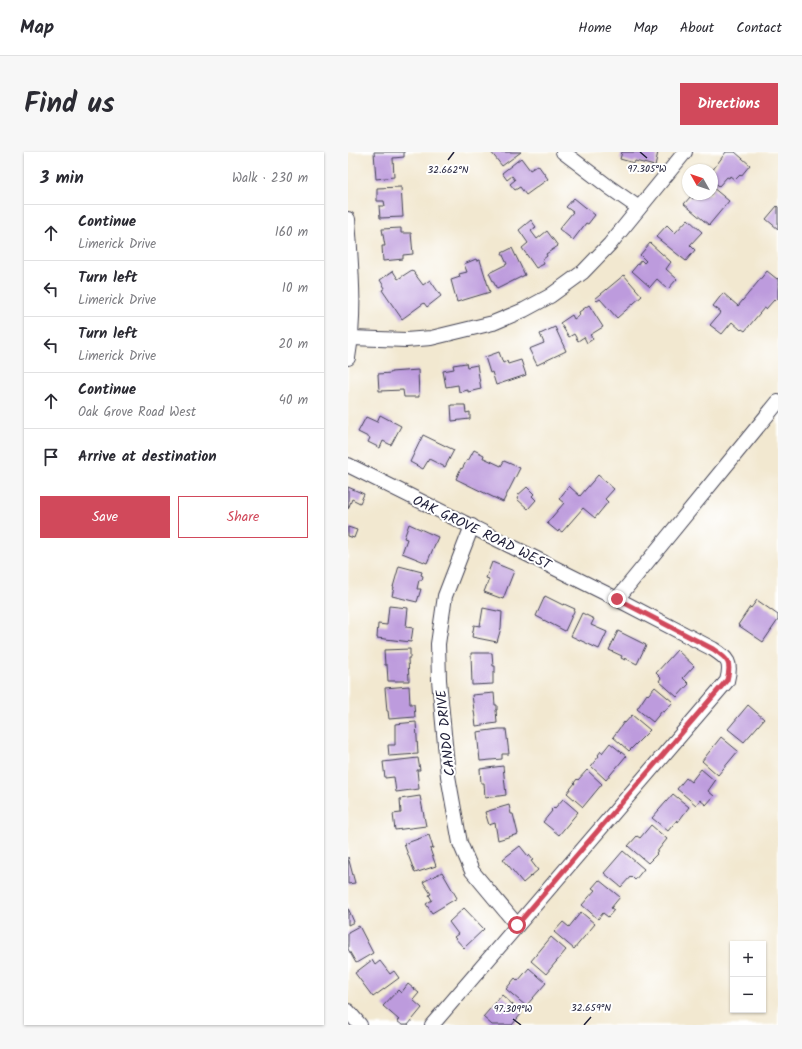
<!DOCTYPE html>
<meta charset="utf-8">
<style>
body{margin:0;font-family:Kalam,sans-serif;background:#f7f7f7;color:#2b2b33}
.controls{position:absolute;right:12px;bottom:12px;display:grid;overflow:hidden;border-radius:0px;box-shadow:0 1px 3px #0004}
.controls button{width:36px;height:36px;display:grid;place-items:center;padding:0;border:0;border-bottom:1px solid #e1e1e2;background:#fff;color:#2b2b33;font:20px sans-serif}
.compass{position:absolute;left:334px;top:12px;width:36px;height:36px;border-radius:50%;background:#fff;box-shadow:0 1px 3px #0004;rotate:310deg}
.stop{position:absolute;width:12px;height:12px;margin:-9px;border:3px solid #d1495b;border-radius:50%;background:#fff}
.stop.end{background:#d1495b;border-color:#fff;box-shadow:0 1px 4px #0008}
.list{margin:0;padding:0;list-style:none}
h2{display:flex;justify-content:space-between;align-items:center;height:52px;margin:0;padding:0 16px;font-size:17px}
h2 small{font-size:13px;font-weight:400;color:#7c7c81}
.list li{display:grid;grid-template-columns:26px 1fr auto;gap:12px;align-items:center;box-sizing:border-box;height:56px;padding:0 16px;border-top:1px solid #e1e1e2}
.list b{display:block;font-size:15px;white-space:nowrap}
.list p{margin:0;font-size:13px;white-space:nowrap;color:#7c7c81}
.list em{font-size:13px;font-style:normal;color:#7c7c81}
.actions{display:flex;gap:8px;padding:12px 16px}
.actions a{flex:1;padding:9px 0;border:1px solid #d1495b;border-radius:0px;text-align:center;font-size:14px;color:#d1495b}
.actions .main{background:#d1495b;color:#fff}
.icon{flex:none;width:22px;height:22px;fill:none;stroke:currentColor;stroke-width:2;stroke-linecap:round;stroke-linejoin:round}
.map{position:relative;flex:none;width:430px;height:873px;overflow:hidden;border-radius:0px}
header{display:flex;align-items:center;gap:24px;box-sizing:border-box;height:56px;padding:0 20px;background:#fff;border-bottom:1px solid #e1e1e2}
header strong{font-size:19px}
nav{display:flex;gap:22px;margin-inline-start:auto;font-size:14px}
.intro{display:flex;align-items:center;justify-content:space-between;box-sizing:border-box;height:96px;padding:0 24px}
h1{margin:0;font-size:28px}
.button{padding:10px 18px;border-radius:0px;background:#d1495b;color:#fff;font-size:14px;font-weight:700}
main{display:flex;gap:24px;padding:0 24px}
aside{flex:1;background:#fff;border-radius:0px;box-shadow:0 1px 3px #0004}
.map>svg:first-child{display:block}
.building{fill:#bd9bdd}
.lines{fill:none;stroke-linecap:round;stroke-linejoin:round}
.minor-casing{stroke:#414051;stroke-width:16}
.minor{stroke:#fff;stroke-width:14}
.route{stroke:#d1495b;stroke-width:5}
.ticks{fill:none;stroke:#22223b;stroke-width:1.5}
.labels{text-anchor:middle;stroke-width:4;stroke-linejoin:round;paint-order:stroke}
.street-label{font-size:14px;fill:#22223b;stroke:#fff}
.ticks-label{font-size:10px;text-anchor:middle;fill:#22223b;stroke:#fff;stroke-width:4;stroke-linejoin:round;paint-order:stroke}
</style>
<header>
<strong>Map</strong>
<nav><a>Home</a><a>Map</a><a>About</a><a>Contact</a></nav>
</header>
<div class="intro"><h1>Find us</h1><a class="button">Directions</a></div>
<main>
<aside>
<h2>3 min<small>Walk · 230 m</small></h2>
<ul class="list">
<li><svg class="icon" aria-label="ahead" viewBox="0 0 24 24"><path d="M12 20V5M6 11l6-6 6 6"/></svg><div><b>Continue</b><p>Limerick Drive</p></div><em>160 m</em></li>
<li><svg class="icon" aria-label="left" viewBox="0 0 24 24"><path d="M17 20v-9H6M10 6l-5 5 5 5"/></svg><div><b>Turn left</b><p>Limerick Drive</p></div><em>10 m</em></li>
<li><svg class="icon" aria-label="left" viewBox="0 0 24 24"><path d="M17 20v-9H6M10 6l-5 5 5 5"/></svg><div><b>Turn left</b><p>Limerick Drive</p></div><em>20 m</em></li>
<li><svg class="icon" aria-label="ahead" viewBox="0 0 24 24"><path d="M12 20V5M6 11l6-6 6 6"/></svg><div><b>Continue</b><p>Oak Grove Road West</p></div><em>40 m</em></li>
<li><svg class="icon" aria-label="arrive" viewBox="0 0 24 24"><path d="M6 21V4h12l-3 4 3 4H6"/></svg><div><b>Arrive at destination</b></div></li>
</ul>
<div class="actions"><a class="main">Save</a><a>Share</a></div>
</aside>
<div class="map">
<svg width="430" height="873" viewBox="0 0 430 873">
<rect width="100%" height="100%" fill="#fff"/>
<filter id="ink" filterUnits="userSpaceOnUse"><feTurbulence type="fractalNoise" baseFrequency=".025" numOctaves="2"/><feDisplacementMap in="SourceGraphic" scale="8" xChannelSelector="R" yChannelSelector="G"/><feConvolveMatrix kernelMatrix="1 2 1 2 8 2 1 2 1" color-interpolation-filters="sRGB"/></filter>
<filter id="wash" filterUnits="userSpaceOnUse"><feTurbulence type="fractalNoise" baseFrequency=".012" numOctaves="4" result="noise"/><feDisplacementMap in="SourceGraphic" scale="16" xChannelSelector="R" yChannelSelector="G"/><feGaussianBlur stdDeviation="0.9" result="paint"/><feColorMatrix in="noise" values="0 0 0 0 0 0 0 0 0 0 0 0 0 0 0 0 0 1.4 0 .05"/><feComposite in="paint" operator="in"/></filter>
<g filter="url(#wash)">
<rect width="100%" height="100%" fill="#f2e8d0"/>
<g id="blocks">
<g class="building">
<path d="M26 0H56V5L45 6 46 25 28 27Z"/>
<path d="M143 0H173L154 14Z"/>
<path d="M274 0H310L307 14 287 9 286 11 272 7Z"/>
<path d="M378 0H387L402 13 393 24 392 23 387 28 382 24 381 26 379 25 371 34 364 28V19Z"/>
<path d="M173 6 182 18 190 13 200 27 178 43 172 35 167 38 162 32 167 28 164 24 159 28 154 21Z"/>
<path d="M53 35 55 65 32 66 31 54H37L36 49H29V36Z"/>
<path d="M364 35 381 49 361 73 336 52 343 44 345 47 349 42 352 43 364 42Z"/>
<path d="M226 46 247 63 240 72 238 71 225 88 211 77 225 60 218 55Z"/>
<path d="M429 54 430 55V77L418 67Z"/>
<path d="M340 67 354 80 342 93 347 98 338 109 308 85 319 73 327 81Z"/>
<path d="M183 68 188 75 183 79 189 87 199 79 210 94 198 102 199 104 194 108 196 112 188 116 174 96 180 91 171 78Z"/>
<path d="M53 76V81H63L65 102 55 103V107L35 109 34 94H37L34 77Z"/>
<path d="M302 91 323 110 318 117 329 127 320 137 309 127 302 135 284 119 293 108 296 111 298 109 292 103Z"/>
<path d="M164 96 177 123 149 137 141 121 159 112 154 101Z"/>
<path d="M128 107 129 109 132 108 142 140 109 150 103 128 112 125 111 122 119 120 116 112Z"/>
<path d="M64 118 75 133 82 128 93 144 79 155 76 151 54 167 34 138 37 136 32 128 45 119 50 127Z"/>
<path d="M419 119 429 127 430 126V147H429L427 149 426 148 418 157 416 156 397 179 394 177 393 178 384 170 374 182 362 173 373 160 365 154 375 141 390 154Z"/>
<path d="M276 123 294 144 269 166 252 147 249 149 247 147Z"/>
<path d="M241 153 255 175 242 183 245 187 239 191 236 185 230 189 226 182 221 185 212 171 224 163 226 167 232 163 231 160Z"/>
<path d="M207 175 218 199 189 213 181 197 196 191 192 182Z"/>
<path d="M151 200 155 211 159 209 160 212 173 208 178 223 148 233 144 220 142 221 137 205Z"/>
<path d="M118 211 119 215 129 213 133 237 120 240V238L111 240 110 233 98 235 95 219 106 217 105 213Z"/>
<path d="M70 218 71 245H56L55 238 31 239 30 222 43 221V220Z"/>
<path d="M103 253H117L118 261 122 260V267L104 269Z"/>
<path d="M32 263 53 274 43 293 35 289 32 296 20 290 22 286 10 280 18 265 29 270Z"/>
<path d="M75 283 106 298 97 315 81 307 75 317 62 310Z"/>
<path d="M126 298 136 303 135 306H136L153 314 156 309 172 316 155 350 108 327 113 316 114 317 119 308 120 309Z"/>
<path d="M250 323 266 337 257 347 260 350 247 366 235 356 214 380 211 378 210 380 199 371 216 351 211 347 221 334 232 344Z"/>
<path d="M0 335 16 342 12 351 4 347 0 357Z"/>
<path d="M179 335 186 342 184 344 188 348 180 357 169 347 170 345 169 344Z"/>
<path d="M61 372 90 385 79 411 54 401 59 387 56 386Z"/>
<path d="M0 375 9 378 6 386 0 384Z"/>
<path d="M144 410 166 419 155 447 136 440 141 427 138 426Z"/>
<path d="M51 414 74 420 73 423 75 424 74 428H71L69 437H73L69 450 44 444 46 435H45Z"/>
<path d="M197 444 215 453 216 452 227 457 217 479 188 464Z"/>
<path d="M409 448 430 463V468L415 490 390 473 402 455 403 456Z"/>
<path d="M41 454 60 456 58 475 65 476 63 490 29 486 30 472 39 473Z"/>
<path d="M135 456 154 460 153 476 149 490 124 485 126 473 132 474Z"/>
<path d="M234 461 246 467 243 473 259 480 251 497 223 484Z"/>
<path d="M270 479 298 493 289 512 277 506V508L273 506 274 504 261 498Z"/>
<path d="M62 497V506H60L61 529H40L39 513H37L36 498Z"/>
<path d="M329 498 346 514 335 526 341 532 329 545 311 529 313 526 308 521Z"/>
<path d="M123 501H144L145 514H147V520H145V532L124 533Z"/>
<path d="M61 534 62 552H66L67 565 41 567 40 559H39L37 536Z"/>
<path d="M307 535 325 550 316 560 314 559 305 570 289 557 299 542 300 543Z"/>
<path d="M146 541 147 553H149V558H148L149 571 128 574 124 543Z"/>
<path d="M400 553 416 567 396 590 380 577Z"/>
<path d="M284 563 302 578 281 599 265 585 276 570 277 571Z"/>
<path d="M68 570 70 602 41 604 40 593H47V572Z"/>
<path d="M151 577H158L161 602H154V607L132 609 129 580Z"/>
<path d="M373 585 390 599 370 623 354 609Z"/>
<path d="M262 591 278 604 258 628 243 614 251 604 250 603 253 599 254 601Z"/>
<path d="M70 606 72 618H69L71 637 48 640 46 625 37 626 35 610Z"/>
<path d="M155 614 158 643 137 646 136 631H133L132 617Z"/>
<path d="M353 617 367 629 360 639 366 644 358 653 352 648 348 653 329 637 338 626 343 630Z"/>
<path d="M239 618 254 632 235 655 219 641 227 631H226L229 627 230 628Z"/>
<path d="M325 642 341 655 330 670 329 668 320 679 304 666Z"/>
<path d="M72 644 78 674 47 678 45 662 53 661 52 647Z"/>
<path d="M215 647 230 660 211 683 195 670 204 659 203 658 206 655 207 656Z"/>
<path d="M161 653 163 662H165L170 682 150 688 147 671 141 673 137 660Z"/>
<path d="M303 673 319 687 308 701 309 702 300 711 280 694 289 684 292 686Z"/>
<path d="M81 683 85 696 82 697 88 714 67 721 56 692Z"/>
<path d="M172 694 180 704 181 703 185 708 183 709 190 718 175 731 155 707Z"/>
<path d="M275 699 296 717 287 728 283 724 273 735 256 721Z"/>
<path d="M0 705 7 731 0 732Z"/>
<path d="M94 720 109 746 84 761 78 752 84 748 81 743 83 742 75 730Z"/>
<path d="M251 728 272 745 263 756 266 758 260 765 255 761 250 767 234 753 247 738 244 736Z"/>
<path d="M0 756 6 770 0 773Z"/>
<path d="M116 756 136 777 116 796 106 785 110 782 101 770Z"/>
<path d="M233 760 247 772 226 797 206 780 215 770 221 775Z"/>
<path d="M11 774 25 801 8 811 0 797V780Z"/>
<path d="M203 785 218 798 198 822 183 809Z"/>
<path d="M24 808 27 813 32 809 42 822 46 819 51 826 25 845 7 821Z"/>
<path d="M181 816 198 831 178 854 158 837 167 826 170 829Z"/>
<path d="M60 832 71 841 65 848 74 856 60 873H54L49 869 51 868 35 854 50 838 53 841Z"/>
<path d="M154 843 174 861 164 873H144L135 865Z"/>
</g>
</g>
</g>
<g filter="url(#ink)">
<use href="#blocks" fill-opacity="0" stroke="#414051" stroke-width="1"/>
<g class="lines">
<g class="minor-casing">
<g id="minor">
<path d="M215 0 261 35 291 56"/>
<path d="M0 67C3 114 8 159 0 206"/>
<path d="M3 186 58 188 83 186 145 171 176 158 202 144 235 120 262 92 337 0"/>
<path d="M0 313 269 447 365 497C380 507 384 510 379 529L84 873"/>
<path d="M124 374 97 444 90 492 91 528 100 624 112 691 124 719 169 773"/>
<path d="M269 447 430 250"/>
<path d="M0 859 12 873"/>
</g>
</g>
<use href="#minor" class="minor"/>
</g>
</g>
<g class="lines" filter="url(#ink)">
<path class="route" d="M169 773 379 528C384 510 380 507 365 497L269 447"/>
</g>
<path class="ticks" d="M292 0 299 6M100 8 106 0M165 867 173 873M236 873 243 865"/>
<g class="labels">
<g class="street-label">
<text transform="translate(134 380) rotate(26)" y="5">OAK GROVE ROAD WEST</text>
<text transform="translate(97 581) rotate(-96)" y="5">CANDO DRIVE</text>
</g>
</g>
<g class="ticks-label">
<text x="299" y="20">97.305°W</text>
<text x="100" y="21">32.662°N</text>
<text x="243" y="859">32.659°N</text>
<text x="165" y="860">97.309°W</text>
</g>
</svg>
<div class="controls">
<button>+</button>
<button>−</button>
</div>
<svg class="compass" viewBox="-18 -18 36 36"><path d="M0-13l5 13h-10z" fill="#e53935"/><path d="M0 13l5-13h-10z" fill="#7c7c81"/></svg>
<div class="stop" style="left:169px;top:773px"></div>
<div class="stop end" style="left:269px;top:447px"></div>
</div>
</main>
